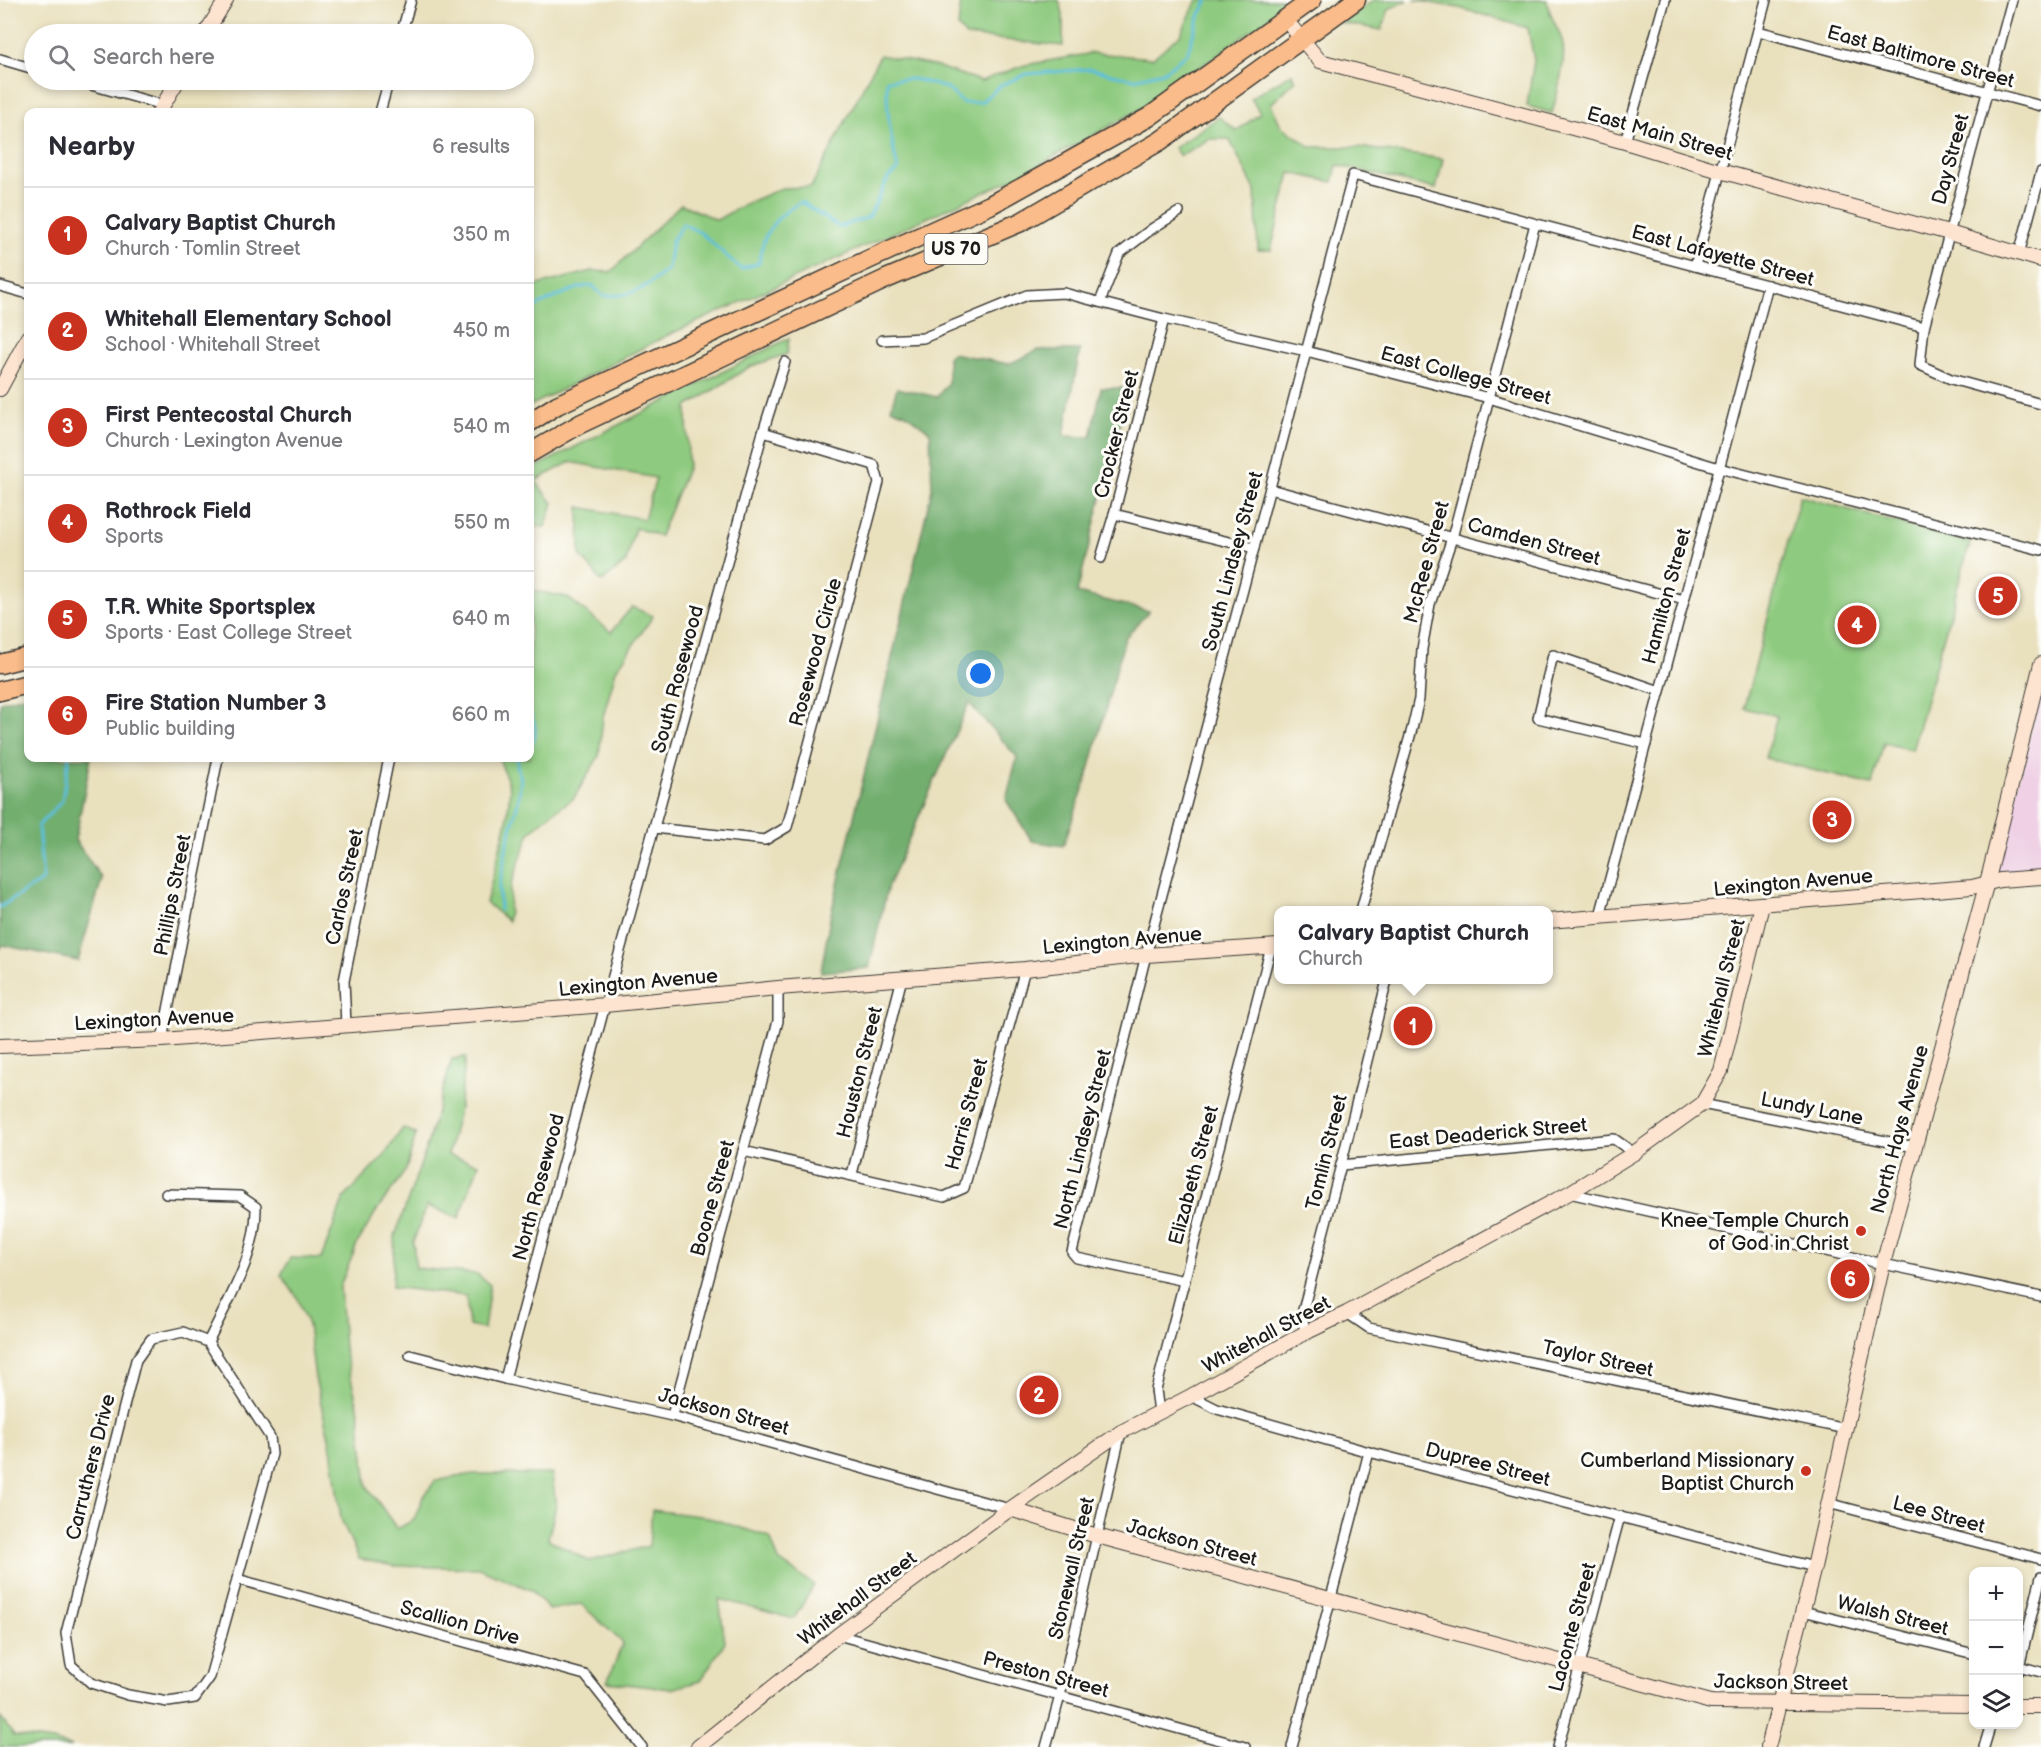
<!DOCTYPE html>
<meta charset="utf-8">
<style>
body{margin:0;font-family:"Balsamiq Sans",sans-serif;background:#f7f7f7;color:#2b2b33}
.controls{position:absolute;right:18px;bottom:18px;display:grid;overflow:hidden;border-radius:12px;box-shadow:0 3px 9px #0003}
.controls button{width:54px;height:54px;display:grid;place-items:center;padding:0;border:0;border-bottom:2px solid #e1e1e2;background:#fff;color:#2b2b33;font:30px sans-serif}
.you{position:absolute;left:981px;top:674px;width:21px;height:21px;margin:-15px;border:4px solid #fff;border-radius:50%;background:#1a73e8;box-shadow:0 0 0 9px #1a73e833}
.badge{display:grid;place-items:center;width:39px;height:39px;border-radius:50%;background:#c8321e;color:#fff;font-size:20px;font-weight:700}
.pin{position:absolute;translate:-50% -50%;border:3px solid #fff;box-shadow:0 2px 6px #0006}
.popup{position:absolute;left:1274px;top:906px;width:279px;height:78px;box-sizing:border-box;display:grid;place-content:center;border-radius:12px;background:#fff;filter:drop-shadow(0 2px 4px #0005);font-size:20px;white-space:nowrap;color:#7c7c81}
.popup b{font-size:22px;color:#2b2b33}
.popup::after{content:'';position:absolute;left:50%;top:100%;margin-left:-12px;border:12px solid transparent;border-top-color:#fff}
.list{margin:0;padding:0;list-style:none}
h2{display:flex;justify-content:space-between;align-items:center;height:78px;margin:0;padding:0 24px;font-size:26px}
h2 small{font-size:20px;font-weight:400;color:#7c7c81}
.list li{display:grid;grid-template-columns:39px 1fr auto;gap:18px;align-items:center;box-sizing:border-box;height:96px;padding:0 24px;border-top:2px solid #e1e1e2}
.list b{display:block;font-size:22px;white-space:nowrap}
.list p{margin:0;font-size:20px;white-space:nowrap;color:#7c7c81}
.list em{font-size:20px;font-style:normal;color:#7c7c81}
.icon{flex:none;width:33px;height:33px;fill:none;stroke:currentColor;stroke-width:2;stroke-linecap:round;stroke-linejoin:round}
.map{position:relative;flex:none;width:2041px;height:1747px;overflow:hidden}
.search{position:absolute;background:#fff;box-shadow:0 3px 9px #0003;left:24px;top:24px;width:510px;height:66px;display:flex;align-items:center;gap:15px;box-sizing:border-box;padding:0 21px;border-radius:33px;color:#7c7c81;font-size:22px}
.panel{position:absolute;background:#fff;box-shadow:0 3px 9px #0003;left:24px;top:108px;width:510px;height:654px;border-radius:12px}
.map>svg:first-child{display:block}
.built{fill:#efd0e5}
.green{fill:#8eca7f;stroke:#55734e;stroke-width:1.5}
.forest{fill:#72ae6e;stroke:#476545;stroke-width:1.5}
.lines{fill:none;stroke-linecap:round;stroke-linejoin:round}
.stream{stroke:#5dbfdc;stroke-width:3}
.street-casing{stroke:#3b3934;stroke-width:12}
.secondary-casing{stroke:#3b3934;stroke-width:16}
.highway-casing{stroke:#3b3934;stroke-width:21}
.street{stroke:#fff;stroke-width:9}
.secondary{stroke:#fde4d0;stroke-width:14}
.highway{stroke:#f9bc8a;stroke-width:18}
.poi-dot{fill:#c8321e;stroke:#fdfcf7;stroke-width:2}
.labels{text-anchor:middle;stroke-width:6;stroke-linejoin:round;paint-order:stroke}
.shield{fill:#fdfcf7;stroke:#605f5e;stroke-width:1.5}
.shield-label{font-size:18px;font-weight:bold;fill:#1c1c1c}
.street-label{font-size:20px;fill:#1c1c1c;stroke:#fdfcf7}
.poi-label{font-size:20px;fill:#1c1c1c;stroke:#fdfcf7;text-anchor:end}
</style>
<div class="map">
<svg width="2041" height="1747" viewBox="0 0 2041 1747">
<rect width="100%" height="100%" fill="#fdfcf7"/>
<filter id="ink" filterUnits="userSpaceOnUse"><feTurbulence type="fractalNoise" baseFrequency=".0167" numOctaves="2"/><feDisplacementMap in="SourceGraphic" scale="12" xChannelSelector="R" yChannelSelector="G"/><feConvolveMatrix kernelMatrix="1 2 1 2 8 2 1 2 1" color-interpolation-filters="sRGB"/></filter>
<filter id="wash" filterUnits="userSpaceOnUse"><feTurbulence type="fractalNoise" baseFrequency=".008" numOctaves="4" result="noise"/><feDisplacementMap in="SourceGraphic" scale="24" xChannelSelector="R" yChannelSelector="G"/><feGaussianBlur stdDeviation="1.35" result="paint"/><feColorMatrix in="noise" values="0 0 0 0 0 0 0 0 0 0 0 0 0 0 0 0 0 1.4 0 .05"/><feComposite in="paint" operator="in"/></filter>
<g filter="url(#wash)">
<rect width="100%" height="100%" fill="#e9e0bd"/>
<path class="built" d="M2041 687V873L1995 876Z"/>
<g class="green">
<path d="M961 0H1059L1063 13V46L966 36 958 27Z"/>
<path d="M1197 0H1294L1141 109 1017 177 664 337 530 406V287L592 271 611 272 681 204 717 220 745 204 782 188 811 187 880 55 938 67 981 81 1025 65 1093 53 1153 58 1181 34Z"/>
<path d="M1374 0H1408L1389 9 1382 30 1341 23Z"/>
<path d="M1414 0H1547C1549 18 1560 29 1563 44 1566 64 1557 94 1552 113L1527 106 1534 60 1528 28 1459 8Z"/>
<path d="M1292 73 1296 80 1271 104 1281 126 1311 147H1358L1443 159 1436 189 1337 165 1333 182 1290 173 1271 250H1258L1255 190 1229 139H1209L1180 156 1174 148 1219 117 1237 131 1260 113 1251 98Z"/>
<path d="M789 338 787 354 749 367 687 407 688 466 660 536 635 528 626 562 602 582 580 555 579 507 644 519 656 478 570 462 535 481 553 503 545 527 530 526V470Z"/>
<path d="M1800 496 1970 543 1912 750 1884 743 1872 785 1765 758 1777 716 1744 708Z"/>
<path d="M530 590 567 597 611 632 632 607 653 616 616 670 603 717 599 756 574 798 551 814 530 832 511 885 508 921 486 903 507 821 510 788 499 758H530Z"/>
<path d="M466 1057 459 1109 448 1155 479 1164 459 1218 427 1206 413 1242 416 1268 477 1274 490 1285 484 1329 469 1326 466 1296 392 1287 395 1236 425 1152 452 1059Z"/>
<path d="M403 1128 416 1134 406 1170 377 1210 358 1242 340 1286 344 1349 359 1411 367 1486 397 1529 414 1520 422 1499 435 1481 472 1474H552L556 1506 548 1539 589 1561 649 1546 652 1510 707 1517 770 1537 779 1561 814 1585 794 1619 719 1599 725 1642 700 1681 671 1689 607 1682 623 1643 581 1604 549 1610 531 1590 479 1568 394 1566 359 1559 341 1519 330 1442 315 1378 308 1325 297 1297 281 1275 290 1258 321 1259 344 1198 383 1157Z"/>
<path d="M0 1717 14 1736 53 1741 72 1747H0Z"/>
</g>
<g class="forest">
<path d="M1038 350H1080L1064 436 1091 437 1101 388H1129L1077 593 1149 611 1125 638 1087 778 1063 846 1032 841 1006 800 1017 757 969 703 888 886 869 968 821 972 830 918 932 489 930 432 906 414 891 408 897 388 937 397 948 383V357L952 353 1009 364Z"/>
<path d="M28 695V758H91L75 840 102 879 78 961 3 945 0 949V702Z"/>
</g>
<g class="lines">
<g class="stream">
<path d="M530 309C550 301 570 288 592 285L603 296C635 296 644 289 668 269L672 241 683 224 701 233 741 269 759 263C762 233 775 216 801 202L839 227 869 217 888 178 898 170C891 140 886 111 887 80L914 79 947 88 963 103 981 102 1001 85 1027 74 1090 69 1134 79 1163 72 1187 54 1200 14 1208 0"/>
<path d="M530 712C536 726 538 734 530 747"/>
<path d="M0 907 43 880 38 826 62 801 69 758"/>
<path d="M500 910 499 889 506 849 518 802 521 779 517 766 518 758"/>
</g>
</g>
</g>
<g filter="url(#ink)">
<g class="lines">
<g class="street-casing">
<g id="street">
<path d="M2012 0 1924 327 1920 365 1951 379 2041 404"/>
<path d="M1758 31 2041 106"/>
<path d="M401 34 411 0"/>
<path d="M0 59 34 69"/>
<path d="M73 80 163 105"/>
<path d="M380 112 389 80"/>
<path d="M1625 142 1665 0"/>
<path d="M2019 254 2041 172"/>
<path d="M1695 266 1766 0"/>
<path d="M0 286 28 294"/>
<path d="M1100 302 1119 254 1153 228 1179 212"/>
<path d="M882 340 923 338 1027 295 1064 293 1164 319 1306 351 1489 398 1719 468 2041 550"/>
<path d="M1270 489 1684 600"/>
<path d="M1114 514 1254 548"/>
<path d="M1101 558 1114 514 1164 319"/>
<path d="M1646 744 1538 718 1553 655 1660 691"/>
<path d="M654 828 765 840 787 827 879 482 874 465 763 432"/>
<path d="M1361 910 1412 729 1419 699 1422 649 1430 604 1452 538 1535 224"/>
<path d="M1600 916 1768 285"/>
<path d="M346 1025 344 981 389 758"/>
<path d="M162 1040 218 758"/>
<path d="M1702 1104 1915 1147"/>
<path d="M743 1151 944 1197 964 1188 1025 969"/>
<path d="M1341 1165 1614 1139 1634 1153"/>
<path d="M852 1174 902 978"/>
<path d="M1569 1193 1883 1264 2041 1297"/>
<path d="M166 1194 240 1196 256 1207C257 1255 228 1300 208 1342"/>
<path d="M1185 1281 1077 1258 1072 1252 1146 955 1353 175 1924 327"/>
<path d="M1347 1313 1369 1328 1846 1429"/>
<path d="M183 1332 208 1342 270 1437 272 1454 210 1677 195 1698 168 1702 128 1695 91 1683 71 1665 66 1633 136 1360 151 1339Z"/>
<path d="M1305 1333 1302 1314 1341 1165 1387 980"/>
<path d="M410 1355 505 1379 672 1416 1010 1509"/>
<path d="M505 1379 605 1005 763 432 785 362"/>
<path d="M1191 1396 1217 1409 1369 1452 1814 1567"/>
<path d="M1159 1412 1156 1390 1271 947"/>
<path d="M672 1416 778 1021V988"/>
<path d="M1828 1503 2041 1559"/>
<path d="M237 1579 585 1675 642 1747"/>
<path d="M1803 1611 1974 1654"/>
<path d="M838 1635 1245 1747"/>
<path d="M2018 1666 2041 1672"/>
<path d="M2018 1671 2041 1577"/>
<path d="M1046 1747 1060 1696 1121 1432"/>
<path d="M1292 1747 1369 1452"/>
<path d="M1558 1747 1620 1516"/>
<path d="M1984 1747 1991 1724"/>
</g>
</g>
<g class="secondary-casing">
<g id="secondary">
<path d="M1285 19 1320 61 1625 142 1720 171 1949 233 2041 260"/>
<path d="M205 34 226 0"/>
<path d="M159 112 178 80"/>
<path d="M0 389 28 337"/>
<path d="M1548 921 1972 887 2000 880 2041 877"/>
<path d="M0 1046 162 1040 605 1005 778 988 1025 969 1146 955 1278 946"/>
<path d="M1010 1509 1097 1536 1711 1702 1974 1705"/>
<path d="M2018 1706H2041"/>
<path d="M698 1747 838 1635 1010 1509 1121 1432 1191 1396 1305 1333 1347 1313 1569 1193 1634 1153 1702 1104 1721 1071 1762 905"/>
<path d="M1768 1747 1814 1567 1883 1264 1990 871 2041 664"/>
</g>
</g>
<g class="highway-casing">
<g id="highway">
<path d="M530 422 557 405 872 258 990 205 1149 117 1312 0"/>
<path d="M530 453 580 424 886 279 1021 222 1160 141 1356 0"/>
<path d="M0 664 28 657"/>
<path d="M0 691 28 684"/>
</g>
</g>
<use href="#street" class="street"/>
<use href="#secondary" class="secondary"/>
<use href="#highway" class="highway"/>
</g>
</g>
<g class="poi-dot">
<circle cx="1861" cy="1231" r="6"/>
<circle cx="1806" cy="1471" r="6"/>
</g>
<g class="labels">
<rect class="shield" x="924.5" y="234" width="63" height="30" rx="4.5"/>
<g class="shield-label">
<text x="956" y="255">US 70</text>
</g>
<g class="street-label">
<text transform="translate(1921 56) rotate(15)" y="7">East Baltimore Street</text>
<text transform="translate(1660 133) rotate(16)" y="7">East Main Street</text>
<text transform="translate(1950 159) rotate(-75)" y="7">Day Street</text>
<text transform="translate(1723 255) rotate(15)" y="7">East Lafayette Street</text>
<text transform="translate(1466 375) rotate(15)" y="7">East College Street</text>
<text transform="translate(1116 434) rotate(-76)" y="7">Crocker Street</text>
<text transform="translate(1534 541) rotate(15)" y="7">Camden Street</text>
<text transform="translate(1232 561) rotate(-75)" y="7">South Lindsey Street</text>
<text transform="translate(1426 562) rotate(-75)" y="7">McRee Street</text>
<text transform="translate(1666 596) rotate(-75)" y="7">Hamilton Street</text>
<text transform="translate(815 652) rotate(-75)" y="7">Rosewood Circle</text>
<text transform="translate(677 679) rotate(-75)" y="7">South Rosewood</text>
<text transform="translate(1793 882) rotate(-5)" y="7">Lexington Avenue</text>
<text transform="translate(344 887) rotate(-78)" y="7">Carlos Street</text>
<text transform="translate(172 895) rotate(-79)" y="7">Phillips Street</text>
<text transform="translate(1122 940) rotate(-5)" y="7">Lexington Avenue</text>
<text transform="translate(638 982) rotate(-5)" y="7">Lexington Avenue</text>
<text transform="translate(1721 988) rotate(-76)" y="7">Whitehall Street</text>
<text transform="translate(154 1019) rotate(-3)" y="7">Lexington Avenue</text>
<text transform="translate(859 1072) rotate(-76)" y="7">Houston Street</text>
<text transform="translate(1812 1108) rotate(11)" y="7">Lundy Lane</text>
<text transform="translate(966 1114) rotate(-75)" y="7">Harris Street</text>
<text transform="translate(1899 1129) rotate(-75)" y="7">North Hays Avenue</text>
<text transform="translate(1488 1133) rotate(-5)" y="7">East Deaderick Street</text>
<text transform="translate(1082 1139) rotate(-76)" y="7">North Lindsey Street</text>
<text transform="translate(1326 1152) rotate(-76)" y="7">Tomlin Street</text>
<text transform="translate(1193 1175) rotate(-75)" y="7">Elizabeth Street</text>
<text transform="translate(538 1187) rotate(-75)" y="7">North Rosewood</text>
<text transform="translate(712 1198) rotate(-75)" y="7">Boone Street</text>
<text transform="translate(1266 1334) rotate(-28)" y="7">Whitehall Street</text>
<text transform="translate(1598 1358) rotate(12)" y="7">Taylor Street</text>
<text transform="translate(724 1411) rotate(15)" y="7">Jackson Street</text>
<text transform="translate(1488 1464) rotate(14)" y="7">Dupree Street</text>
<text transform="translate(90 1467) rotate(-76)" y="7">Carruthers Drive</text>
<text transform="translate(1939 1514) rotate(15)" y="7">Lee Street</text>
<text transform="translate(1192 1542) rotate(15)" y="7">Jackson Street</text>
<text transform="translate(1071 1568) rotate(-77)" y="7">Stonewall Street</text>
<text transform="translate(857 1598) rotate(-37)" y="7">Whitehall Street</text>
<text transform="translate(1893 1615) rotate(14)" y="7">Walsh Street</text>
<text transform="translate(460 1622) rotate(15)" y="7">Scallion Drive</text>
<text transform="translate(1572 1627) rotate(-75)" y="7">Laconte Street</text>
<text transform="translate(1046 1674) rotate(15)" y="7">Preston Street</text>
<text transform="translate(1781 1682) rotate(1)" y="7">Jackson Street</text>
</g>
<g class="poi-label">
<text x="1849" y="1227">Knee Temple Church<tspan x="1849" dy="23">of God in Christ</tspan></text>
<text x="1794" y="1467">Cumberland Missionary<tspan x="1794" dy="23">Baptist Church</tspan></text>
</g>
</g>
</svg>
<div class="controls">
<button>+</button>
<button>−</button>
<button><svg class="icon" aria-label="layers" viewBox="0 0 24 24"><path d="M12 4l9 5-9 5-9-5zM3 14l9 5 9-5"/></svg></button>
</div>
<div class="you"></div>
<div class="pin badge" style="left:1413px;top:1026px">1</div>
<div class="popup"><b>Calvary Baptist Church</b>Church</div>
<div class="pin badge" style="left:1039px;top:1395px">2</div>
<div class="pin badge" style="left:1832px;top:820px">3</div>
<div class="pin badge" style="left:1857px;top:625px">4</div>
<div class="pin badge" style="left:1998px;top:596px">5</div>
<div class="pin badge" style="left:1850px;top:1279px">6</div>
<div class="search"><svg class="icon" aria-label="search" viewBox="0 0 24 24"><circle cx="10" cy="10" r="6"/><path d="M15 15l6 6"/></svg>Search here</div>
<section class="panel">
<h2>Nearby<small>6 results</small></h2>
<ul class="list">
<li><span class="badge">1</span><div><b>Calvary Baptist Church</b><p>Church · Tomlin Street</p></div><em>350 m</em></li>
<li><span class="badge">2</span><div><b>Whitehall Elementary School</b><p>School · Whitehall Street</p></div><em>450 m</em></li>
<li><span class="badge">3</span><div><b>First Pentecostal Church</b><p>Church · Lexington Avenue</p></div><em>540 m</em></li>
<li><span class="badge">4</span><div><b>Rothrock Field</b><p>Sports</p></div><em>550 m</em></li>
<li><span class="badge">5</span><div><b>T.R. White Sportsplex</b><p>Sports · East College Street</p></div><em>640 m</em></li>
<li><span class="badge">6</span><div><b>Fire Station Number 3</b><p>Public building</p></div><em>660 m</em></li>
</ul>
</section>
</div>
